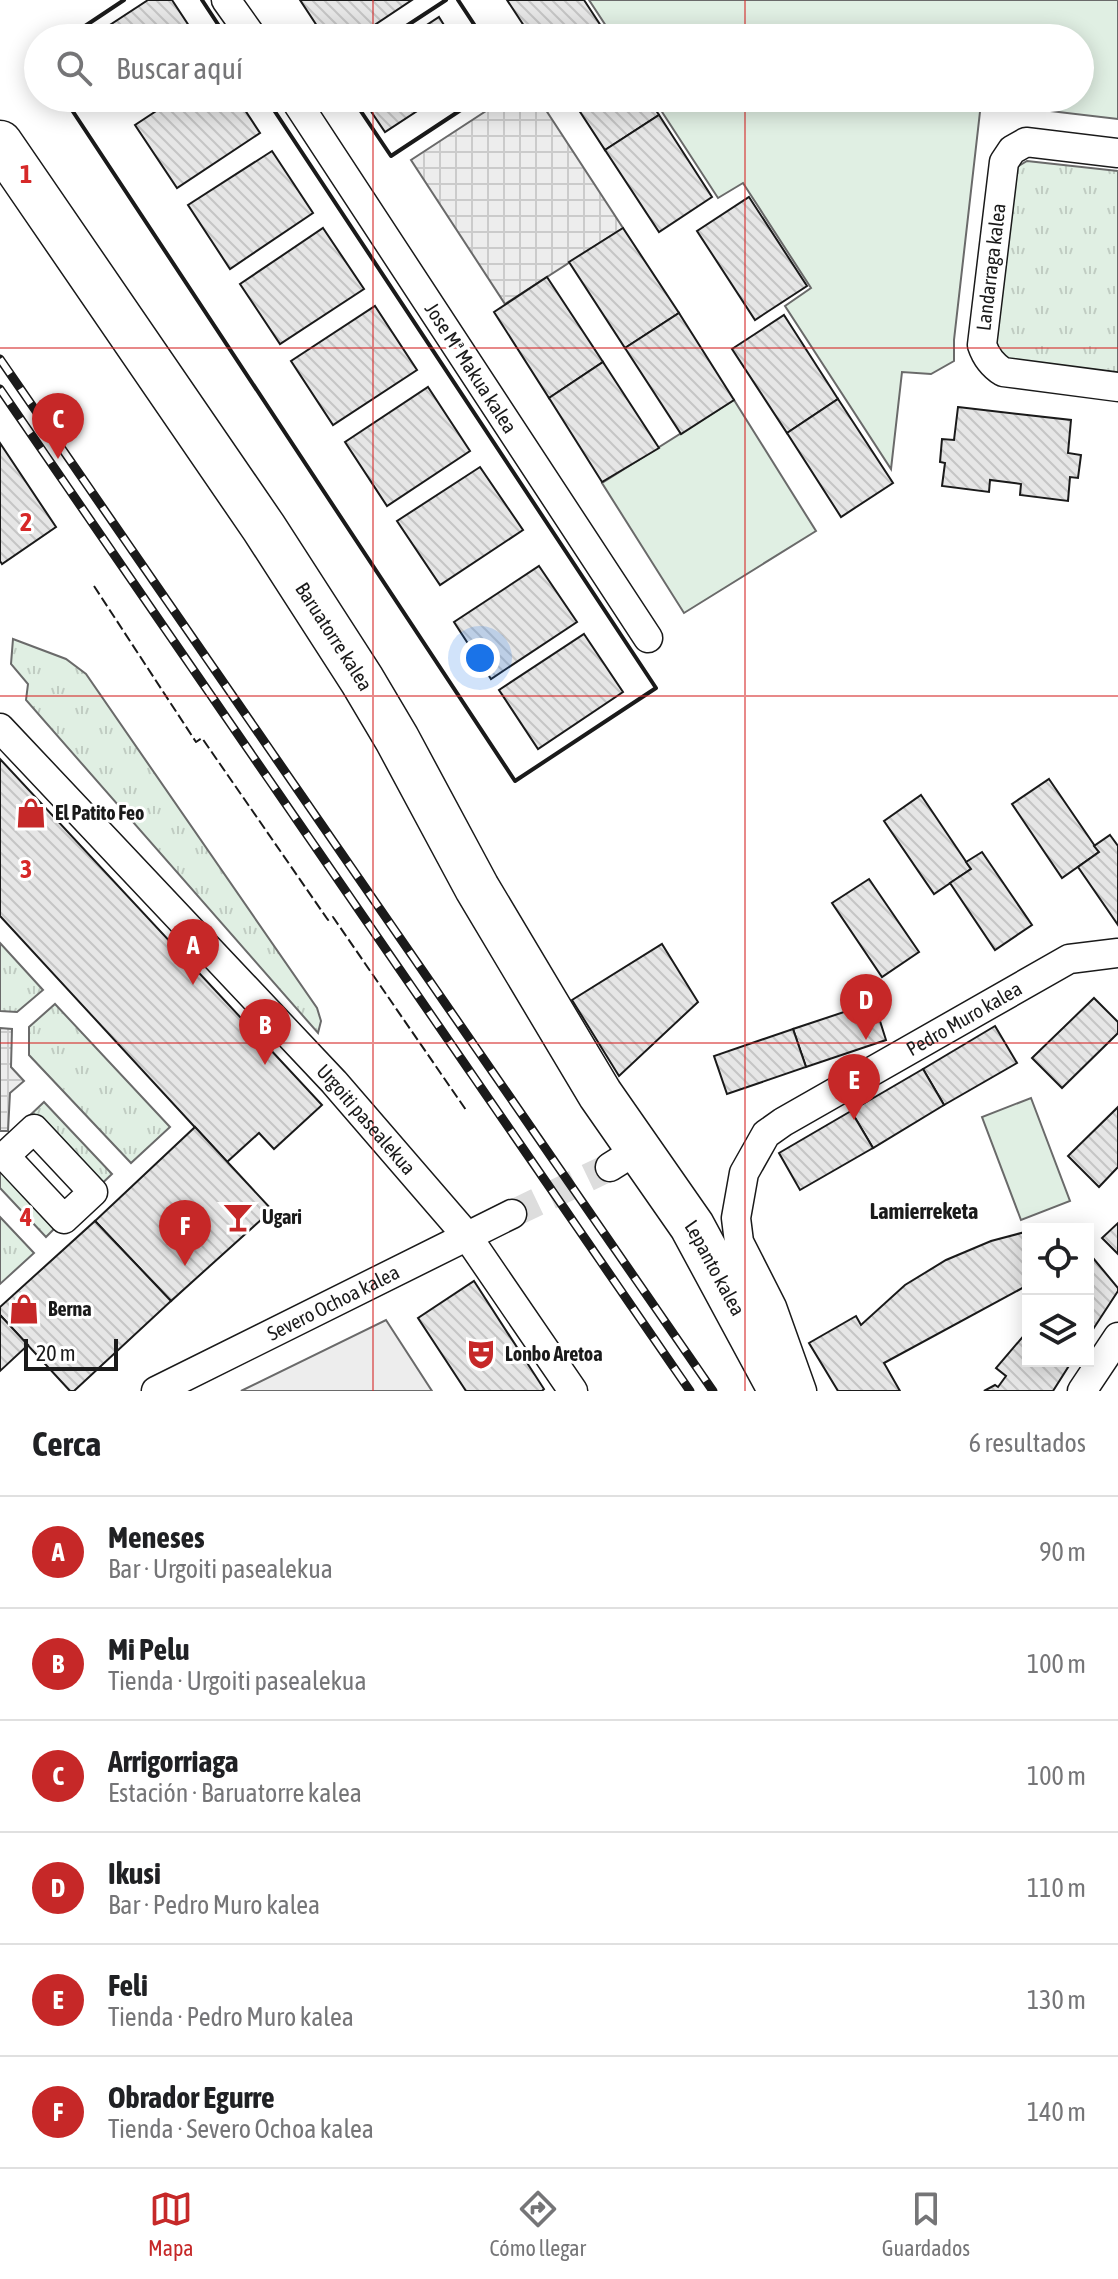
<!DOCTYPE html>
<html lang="es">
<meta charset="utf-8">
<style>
body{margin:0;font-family:"Asap Condensed",sans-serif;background:#f2f2f2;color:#202124}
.controls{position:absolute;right:24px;bottom:24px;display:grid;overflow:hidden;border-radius:0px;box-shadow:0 4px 20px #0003}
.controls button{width:72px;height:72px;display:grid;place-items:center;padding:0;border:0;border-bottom:2px solid #e0e0e0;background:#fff;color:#202124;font:40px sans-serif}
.scale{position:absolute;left:24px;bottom:20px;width:94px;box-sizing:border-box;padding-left:8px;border:4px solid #1a1a1a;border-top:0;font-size:22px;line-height:28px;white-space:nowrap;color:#1a1a1a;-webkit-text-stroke:6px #fff;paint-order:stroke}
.you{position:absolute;left:480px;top:658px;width:28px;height:28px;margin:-20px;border:6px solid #fff;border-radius:50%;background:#1a73e8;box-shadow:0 0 0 12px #1a73e833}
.badge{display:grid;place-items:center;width:52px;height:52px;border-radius:50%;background:#c62828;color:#fff;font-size:26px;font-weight:700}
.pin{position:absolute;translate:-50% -66px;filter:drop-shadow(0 2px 4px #0008)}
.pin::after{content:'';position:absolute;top:42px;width:28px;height:24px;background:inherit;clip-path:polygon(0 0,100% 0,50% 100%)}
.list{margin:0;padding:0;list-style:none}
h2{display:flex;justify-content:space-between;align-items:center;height:104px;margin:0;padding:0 32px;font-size:34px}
h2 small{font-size:26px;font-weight:400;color:#757577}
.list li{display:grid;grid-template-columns:52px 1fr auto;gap:24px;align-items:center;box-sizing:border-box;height:112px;padding:0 32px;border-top:2px solid #e0e0e0}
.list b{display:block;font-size:30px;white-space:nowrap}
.list p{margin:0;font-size:26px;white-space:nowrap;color:#757577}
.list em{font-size:26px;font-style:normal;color:#757577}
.icon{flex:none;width:44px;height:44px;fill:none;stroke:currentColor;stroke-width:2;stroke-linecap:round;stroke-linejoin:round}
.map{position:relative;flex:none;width:1118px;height:1391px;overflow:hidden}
.search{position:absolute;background:#fff;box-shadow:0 4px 20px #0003;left:24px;right:24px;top:24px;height:88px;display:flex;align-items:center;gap:20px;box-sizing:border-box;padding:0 28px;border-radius:44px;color:#757577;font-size:30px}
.sheet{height:776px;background:#fff}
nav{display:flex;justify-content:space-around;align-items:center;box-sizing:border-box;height:112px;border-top:2px solid #e0e0e0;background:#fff;font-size:22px;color:#757577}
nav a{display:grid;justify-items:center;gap:4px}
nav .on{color:#c62828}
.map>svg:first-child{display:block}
.grass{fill:url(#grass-tufts);stroke:#6a6a6a;stroke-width:2}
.green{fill:#e0efe3;stroke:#6a6a6a;stroke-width:2}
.parking{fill:#ededed;stroke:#6a6a6a;stroke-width:2}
.plaza{fill:url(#plaza-grid);stroke:#6a6a6a;stroke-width:2}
.building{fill:url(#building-back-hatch);stroke:#1a1a1a;stroke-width:2}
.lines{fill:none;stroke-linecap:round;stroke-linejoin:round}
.street-tunnel{stroke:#ddd;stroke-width:28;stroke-dasharray:28 14;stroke-linecap:butt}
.street-casing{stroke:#1a1a1a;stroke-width:31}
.primary-casing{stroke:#1a1a1a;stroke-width:47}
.street{stroke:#fff;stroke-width:28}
.primary{stroke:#fff;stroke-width:44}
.rail-casing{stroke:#1a1a1a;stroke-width:9}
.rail{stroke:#fff;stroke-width:6;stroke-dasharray:18;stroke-linecap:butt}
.fence{stroke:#1a1a1a;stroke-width:2;stroke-dasharray:10 4;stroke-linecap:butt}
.wall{stroke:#1a1a1a;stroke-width:4}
.grid{fill:none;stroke:#d62828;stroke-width:2;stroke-opacity:0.55}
.labels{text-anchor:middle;stroke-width:6;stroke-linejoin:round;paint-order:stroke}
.street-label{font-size:20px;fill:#1a1a1a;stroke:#fff}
.poi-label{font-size:20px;font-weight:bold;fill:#1a1a1a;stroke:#fff;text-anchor:start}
.neighbourhood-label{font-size:22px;font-weight:bold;fill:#1a1a1a;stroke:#fff}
.grid-label{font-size:26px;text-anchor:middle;font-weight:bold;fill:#d62828;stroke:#fff;stroke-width:6;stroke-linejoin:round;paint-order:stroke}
</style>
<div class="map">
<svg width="1118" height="1391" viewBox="0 0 1118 1391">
<defs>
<pattern id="grass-tufts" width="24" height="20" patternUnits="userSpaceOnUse" patternTransform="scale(2)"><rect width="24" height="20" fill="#e0efe3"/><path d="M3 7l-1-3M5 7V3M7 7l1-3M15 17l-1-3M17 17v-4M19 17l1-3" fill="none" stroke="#c0ccc2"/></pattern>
<pattern id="plaza-grid" width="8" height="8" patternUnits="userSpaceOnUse" patternTransform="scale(2)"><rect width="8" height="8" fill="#ededed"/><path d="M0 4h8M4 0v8" fill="none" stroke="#cbcbcb"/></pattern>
<pattern id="building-back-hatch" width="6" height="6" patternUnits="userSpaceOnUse" patternTransform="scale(2)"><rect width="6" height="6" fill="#e6e6e6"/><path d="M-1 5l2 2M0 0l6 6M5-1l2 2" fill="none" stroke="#c5c5c5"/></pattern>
</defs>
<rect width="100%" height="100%" fill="#fff"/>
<g class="grass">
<path d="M1027 161 1118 171V375L1001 361 995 354 1017 167Z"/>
<path d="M13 639 66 659 86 674 317 1008 321 1021 318 1033 26 700 28 684 11 664Z"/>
<path d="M0 943 43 990 17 1012 0 1011Z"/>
<path d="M55 1004 170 1127 131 1163 29 1055V1027Z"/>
<path d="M44 1102 112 1174 93 1192 25 1120Z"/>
<path d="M0 1151 64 1219 46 1237 0 1188Z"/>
<path d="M0 1217 34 1253 0 1284Z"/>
</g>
<g class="green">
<path d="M589 0H1118V119L981 103 954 340V361L931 374 902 372 891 469 785 306 811 288 743 183 718 198 653 98H1080V38H614Z"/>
<path d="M734 400 816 531 684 613 602 483Z"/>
<path d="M1031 1098 1070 1201 1021 1220 982 1117Z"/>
</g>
<path class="parking" d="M386 1320 432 1391H241Z"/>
<g class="plaza">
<path d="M506 98H538L623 228 505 304 411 160Z"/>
<path d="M0 1028 12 1029 11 1067 24 1081 10 1093 8 1131H0Z"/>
</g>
<g class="building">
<path d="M148 0H172L197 38H90Z"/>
<path d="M300 0H412L355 38H325Z"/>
<path d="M507 0H584L605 32 597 38H532Z"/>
<path d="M439 17 452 38H407Z"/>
<path d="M176 98H237L260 133 177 188 135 125Z"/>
<path d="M362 98H437L385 132Z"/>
<path d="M571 98H648L659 115 605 150Z"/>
<path d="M659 115 712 197 659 232 605 150Z"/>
<path d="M272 151 313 213 230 269 188 205Z"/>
<path d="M749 197 807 286 755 320 697 231Z"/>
<path d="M323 228 364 289 280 344 240 284Z"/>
<path d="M623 228 679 313 625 348 569 262Z"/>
<path d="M547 277 603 362 549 398 494 312Z"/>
<path d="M375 306 417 370 333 425 291 361Z"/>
<path d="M679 313 734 400 681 434 625 348Z"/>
<path d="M784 315 838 399 787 433 732 349Z"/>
<path d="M603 362 659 448 602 482 549 398Z"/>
<path d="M428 387 470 451 387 506 345 442Z"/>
<path d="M838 399 893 483 841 517 787 433Z"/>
<path d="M958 407 1071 420 1068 453 1081 455 1078 478 1070 477 1068 501 1020 495 1021 484 990 480 989 492 942 486 945 463 940 462 942 439 954 440Z"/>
<path d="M0 443 56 527 2 564 0 561Z"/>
<path d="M480 467 523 530 440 585 397 521Z"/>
<path d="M539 566 577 622 491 679 454 622Z"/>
<path d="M584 634 623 692 538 749 499 690Z"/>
<path d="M0 759 322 1105 274 1149 259 1133 227 1162 0 916Z"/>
<path d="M1049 779 1099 852 1062 878 1012 804Z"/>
<path d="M921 795 971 869 934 894 884 821Z"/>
<path d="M1110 835 1118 846V925L1078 867 1099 852 1094 846Z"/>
<path d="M982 852 1032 925 995 950 950 883 971 869 966 862Z"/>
<path d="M869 879 919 952 882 977 832 903Z"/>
<path d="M662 944 698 1002 619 1076 572 1000Z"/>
<path d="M1094 998 1118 1022V1033L1062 1088 1032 1058Z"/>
<path d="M874 1002 886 1040 806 1067 793 1029Z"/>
<path d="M995 1026 1017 1063 944 1105 923 1069Z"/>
<path d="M793 1029 806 1067 727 1094 714 1056Z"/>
<path d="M923 1069 944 1105 873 1148 851 1111Z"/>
<path d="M1118 1107V1167L1099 1187 1068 1156Z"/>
<path d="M851 1111 873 1148 800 1190 779 1153Z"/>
<path d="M195 1127 272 1210 171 1301 95 1221Z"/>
<path d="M95 1221 171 1301 74 1391H70L0 1315V1307Z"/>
<path d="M1118 1223V1254L1102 1238Z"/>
<path d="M1025 1232 1028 1237V1285L884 1363 900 1391H838L809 1343 856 1316 861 1325 905 1285 946 1260 991 1241Z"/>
<path d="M1088 1252 1118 1288V1291L1088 1337Z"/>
<path d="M474 1281 544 1389 542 1391H466L418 1318Z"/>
<path d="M0 1315 28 1345 0 1371Z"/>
<path d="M1026 1333 1028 1335V1361H1072L1053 1391H984L995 1385 998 1387 1006 1376 996 1368Z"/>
</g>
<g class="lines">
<path class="street-tunnel" d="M512 1214 610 1167"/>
<g class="street-casing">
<g id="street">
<path d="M226 0 253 38"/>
<path d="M294 98 648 638"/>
<path d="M1118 153 1026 142 1012 150 1004 162 982 345C986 357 992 365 1003 372L1118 387"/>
<path id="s1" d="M0 728 334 1082 467 1236 573 1391"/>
<path d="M34 1129 93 1192 64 1219 5 1156Z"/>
<path d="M610 1167 637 1150"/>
<path id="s2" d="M156 1391 512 1214"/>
<path id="s3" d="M802 1391 772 1307 739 1242 736 1218 744 1173 766 1134 783 1122 1069 959 1118 953"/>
<path d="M1082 1391 1118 1337"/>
</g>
</g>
<g class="primary-casing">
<g id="primary">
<path id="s4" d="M0 143 264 528 362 680 397 739 477 888 600 1094 692 1226 781 1391"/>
</g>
</g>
<use href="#street" class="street"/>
<use href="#primary" class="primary"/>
<g class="rail-casing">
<g id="rail">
<path d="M0 359 713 1391"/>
<path d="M0 389 690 1391"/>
</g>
</g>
<use href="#rail" class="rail"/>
<path class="fence" d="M94 586 196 742 202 738 328 920 333 917 466 1110"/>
<g class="wall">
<path d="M202 0 227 38"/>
<path d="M458 0 483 38"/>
<path d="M67 38 124 0"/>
<path d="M388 38 446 0"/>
<path d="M38 57V58"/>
<path d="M64 98 515 781 656 688 266 98"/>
<path d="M352 98 391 156 479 98"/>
</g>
</g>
<path class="grid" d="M373 0V38M745 0V38M373 98V1391M745 98V1391M0 348H1118M0 696H1118M0 1043H1118"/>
<defs>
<g id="shop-bare" transform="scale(2.4)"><path d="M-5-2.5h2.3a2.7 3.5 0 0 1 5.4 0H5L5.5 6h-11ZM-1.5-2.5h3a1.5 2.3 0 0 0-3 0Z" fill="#c62828" stroke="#fff" stroke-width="2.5" paint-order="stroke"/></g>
<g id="bar-bare" transform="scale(2.4)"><path d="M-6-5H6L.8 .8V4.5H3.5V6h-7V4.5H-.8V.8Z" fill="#c62828" stroke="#fff" stroke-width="2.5" paint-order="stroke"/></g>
<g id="theatre-bare" transform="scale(2.4)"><path d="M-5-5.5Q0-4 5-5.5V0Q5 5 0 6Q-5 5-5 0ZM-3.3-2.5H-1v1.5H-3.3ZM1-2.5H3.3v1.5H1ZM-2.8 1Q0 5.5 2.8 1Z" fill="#c62828" stroke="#fff" stroke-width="2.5" paint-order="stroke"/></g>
</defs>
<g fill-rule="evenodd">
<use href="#shop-bare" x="31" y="813"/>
<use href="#bar-bare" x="238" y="1217"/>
<use href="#shop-bare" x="24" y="1309"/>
<use href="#theatre-bare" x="481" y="1354"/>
</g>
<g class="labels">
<g class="street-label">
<text transform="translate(991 267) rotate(-83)" y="7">Landarraga kalea</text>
<text transform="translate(471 368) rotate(57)" y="7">Jose Mª Makua kalea</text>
<text dy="7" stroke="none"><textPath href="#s4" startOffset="596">Baruatorre kalea</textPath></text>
<text dy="7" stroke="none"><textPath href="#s3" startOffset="506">Pedro Muro kalea</textPath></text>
<text dy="7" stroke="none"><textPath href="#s1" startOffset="536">Urgoiti pasealekua</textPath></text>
<text dy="7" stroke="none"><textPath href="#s4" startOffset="1334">Lepanto kalea</textPath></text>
<text dy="7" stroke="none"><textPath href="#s2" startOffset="198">Severo Ochoa kalea</textPath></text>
</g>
<g class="poi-label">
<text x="55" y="820">El Patito Feo</text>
<text x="262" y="1224">Ugari</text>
<text x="48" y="1316">Berna</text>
<text x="505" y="1361">Lonbo Aretoa</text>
</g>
<g class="neighbourhood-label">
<text x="924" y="1219">Lamierreketa</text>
</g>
</g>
<g class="grid-label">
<text x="26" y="183">1</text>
<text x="26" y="531">2</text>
<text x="26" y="878">3</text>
<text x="26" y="1226">4</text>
</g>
</svg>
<div class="controls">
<button><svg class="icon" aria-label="locate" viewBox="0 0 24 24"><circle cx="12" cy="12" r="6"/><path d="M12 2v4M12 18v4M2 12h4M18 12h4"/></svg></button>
<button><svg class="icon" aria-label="layers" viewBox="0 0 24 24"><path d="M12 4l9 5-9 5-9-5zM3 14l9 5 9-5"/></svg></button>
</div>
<div class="scale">20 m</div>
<div class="you"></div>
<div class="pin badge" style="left:193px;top:985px">A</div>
<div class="pin badge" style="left:265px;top:1065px">B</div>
<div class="pin badge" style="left:58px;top:459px">C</div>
<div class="pin badge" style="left:866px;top:1040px">D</div>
<div class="pin badge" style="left:854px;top:1120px">E</div>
<div class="pin badge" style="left:185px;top:1266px">F</div>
<div class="search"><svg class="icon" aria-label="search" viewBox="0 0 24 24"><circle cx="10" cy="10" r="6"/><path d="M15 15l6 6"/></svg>Buscar aquí</div>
</div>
<section class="sheet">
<h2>Cerca<small>6 resultados</small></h2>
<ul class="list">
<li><span class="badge">A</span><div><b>Meneses</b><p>Bar · Urgoiti pasealekua</p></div><em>90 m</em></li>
<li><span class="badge">B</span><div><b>Mi Pelu</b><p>Tienda · Urgoiti pasealekua</p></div><em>100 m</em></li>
<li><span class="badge">C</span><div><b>Arrigorriaga</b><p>Estación · Baruatorre kalea</p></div><em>100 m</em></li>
<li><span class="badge">D</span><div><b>Ikusi</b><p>Bar · Pedro Muro kalea</p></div><em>110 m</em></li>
<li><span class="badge">E</span><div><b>Feli</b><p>Tienda · Pedro Muro kalea</p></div><em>130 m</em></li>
<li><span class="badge">F</span><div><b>Obrador Egurre</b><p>Tienda · Severo Ochoa kalea</p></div><em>140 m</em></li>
</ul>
</section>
<nav>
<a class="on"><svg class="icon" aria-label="map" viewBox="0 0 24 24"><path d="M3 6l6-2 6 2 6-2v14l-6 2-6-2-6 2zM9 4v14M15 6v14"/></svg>Mapa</a>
<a><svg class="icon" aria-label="directions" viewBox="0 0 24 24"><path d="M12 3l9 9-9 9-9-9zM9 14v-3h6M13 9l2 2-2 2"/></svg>Cómo llegar</a>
<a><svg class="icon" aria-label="saved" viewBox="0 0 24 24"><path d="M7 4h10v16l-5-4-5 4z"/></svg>Guardados</a>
</nav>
